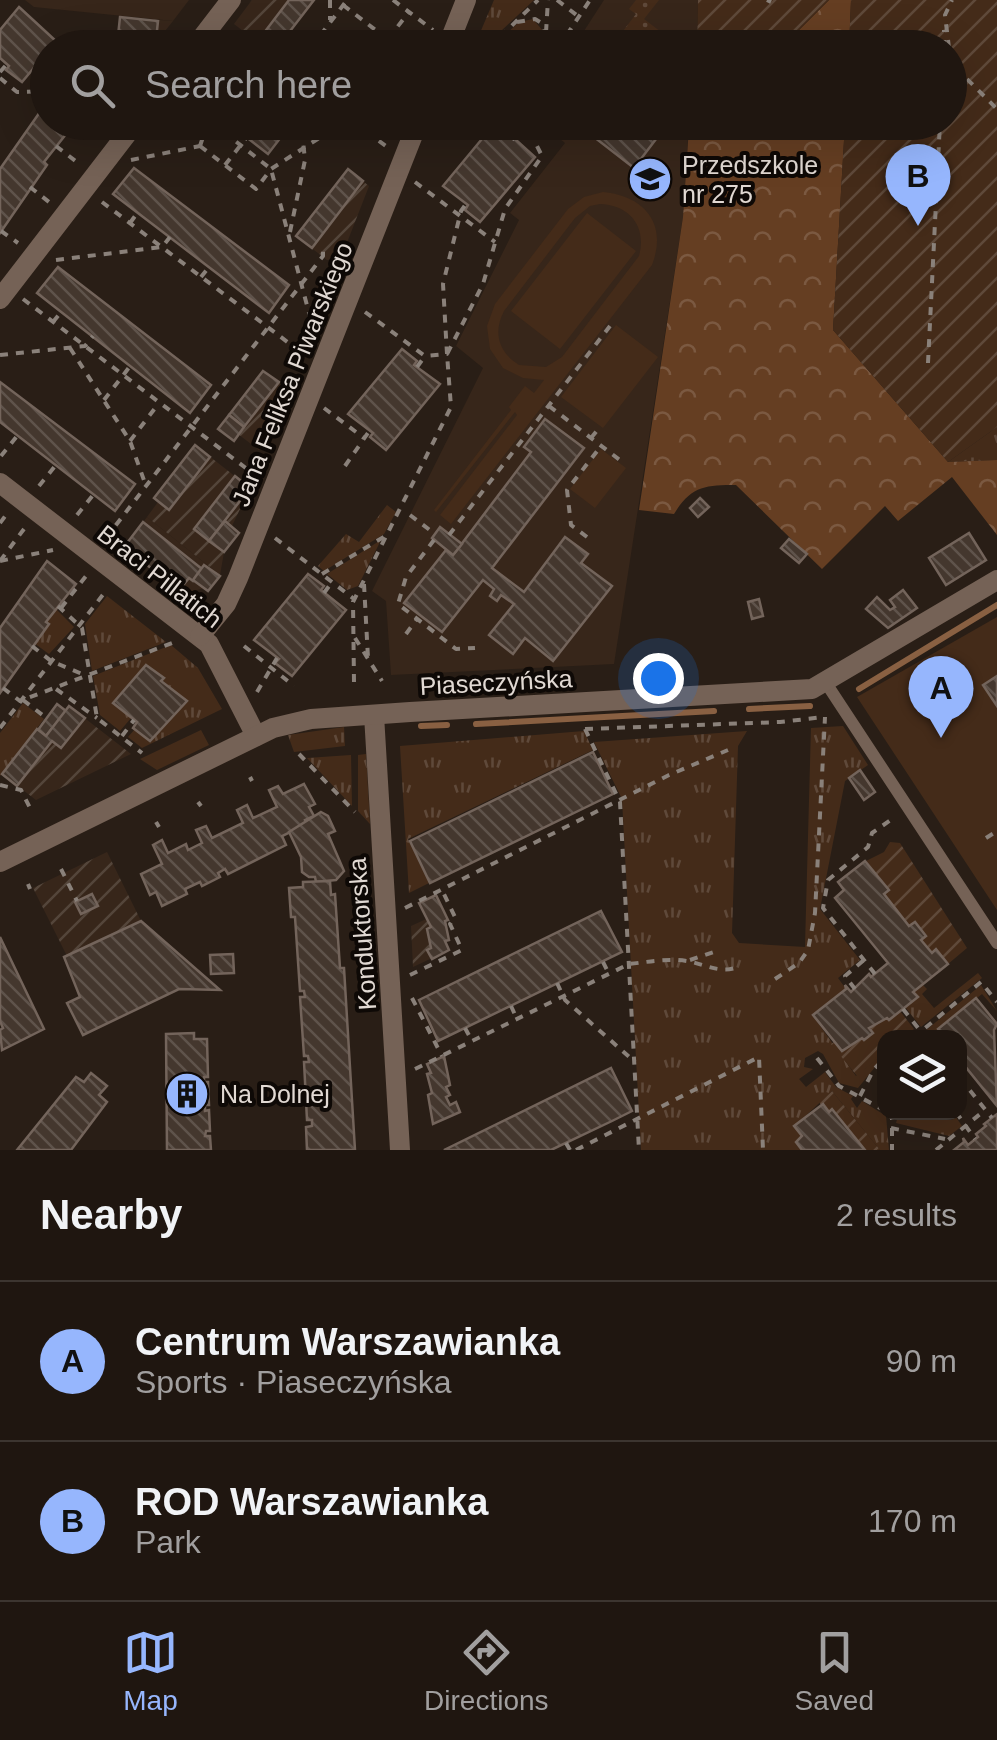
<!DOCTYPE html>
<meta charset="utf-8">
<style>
body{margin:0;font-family:Helvetica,sans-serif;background:#2c231e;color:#f1f3f6}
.controls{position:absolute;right:30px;bottom:30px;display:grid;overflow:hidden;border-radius:20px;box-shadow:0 10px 40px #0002}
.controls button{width:90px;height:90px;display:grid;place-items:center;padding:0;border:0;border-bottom:2px solid #3c3530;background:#1f1610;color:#f1f3f6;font:50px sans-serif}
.you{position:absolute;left:658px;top:678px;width:35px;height:35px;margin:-25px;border:8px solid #fff;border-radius:50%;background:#1a73e8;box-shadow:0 0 0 15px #1a73e833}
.badge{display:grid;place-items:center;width:65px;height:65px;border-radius:50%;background:#96b6fd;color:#111;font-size:32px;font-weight:700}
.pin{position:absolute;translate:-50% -82px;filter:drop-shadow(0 2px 5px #0008)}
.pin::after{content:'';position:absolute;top:52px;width:35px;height:30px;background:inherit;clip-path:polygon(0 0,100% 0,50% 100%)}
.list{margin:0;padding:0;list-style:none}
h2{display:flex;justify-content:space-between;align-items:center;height:130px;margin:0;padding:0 40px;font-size:42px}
h2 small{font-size:32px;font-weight:400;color:#a19f9f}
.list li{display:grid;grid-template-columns:65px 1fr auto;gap:30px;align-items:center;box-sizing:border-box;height:160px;padding:0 40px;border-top:2px solid #3c3530}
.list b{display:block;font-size:38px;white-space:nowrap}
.list p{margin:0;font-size:32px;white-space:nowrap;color:#a19f9f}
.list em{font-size:32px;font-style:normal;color:#a19f9f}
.icon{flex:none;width:55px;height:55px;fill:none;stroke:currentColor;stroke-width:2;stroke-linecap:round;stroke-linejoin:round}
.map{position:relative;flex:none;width:997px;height:1150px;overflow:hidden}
.search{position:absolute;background:#1f1610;box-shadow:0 10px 40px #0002;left:30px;right:30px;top:30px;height:110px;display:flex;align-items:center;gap:25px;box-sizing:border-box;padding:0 35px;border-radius:55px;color:#a19f9f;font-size:38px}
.sheet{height:450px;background:#1f1610}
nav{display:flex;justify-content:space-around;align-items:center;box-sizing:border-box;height:140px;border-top:2px solid #3c3530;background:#1f1610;font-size:28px;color:#a19f9f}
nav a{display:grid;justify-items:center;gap:5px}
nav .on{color:#96b6fd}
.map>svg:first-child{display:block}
.built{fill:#37261a}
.industrial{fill:url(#industrial-furrows)}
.grass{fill:url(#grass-tufts)}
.forest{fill:url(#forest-crowns)}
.park{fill:url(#park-dots)}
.garden{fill:url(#garden-furrows)}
.pitch{fill:#442b19;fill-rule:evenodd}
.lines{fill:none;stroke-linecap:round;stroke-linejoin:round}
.stream{stroke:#896042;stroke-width:6}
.building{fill:url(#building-back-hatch);stroke:#73645b;stroke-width:2.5}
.path{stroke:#8a817a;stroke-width:4;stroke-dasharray:8 8;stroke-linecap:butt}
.service{stroke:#756256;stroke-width:12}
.minor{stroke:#756256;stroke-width:20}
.labels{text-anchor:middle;stroke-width:8;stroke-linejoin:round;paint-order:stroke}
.poi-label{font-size:25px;fill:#e1d9d3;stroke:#0e0906;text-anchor:start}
.street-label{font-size:25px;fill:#e1d9d3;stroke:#0e0906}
</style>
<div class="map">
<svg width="997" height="1150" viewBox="0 0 997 1150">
<defs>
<pattern id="industrial-furrows" width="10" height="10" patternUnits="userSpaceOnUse" patternTransform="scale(2.5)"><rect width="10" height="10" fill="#37261a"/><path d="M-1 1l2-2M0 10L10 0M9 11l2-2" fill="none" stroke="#54453a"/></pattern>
<pattern id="grass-tufts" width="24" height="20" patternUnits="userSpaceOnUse" patternTransform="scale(2.5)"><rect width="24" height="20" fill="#442b19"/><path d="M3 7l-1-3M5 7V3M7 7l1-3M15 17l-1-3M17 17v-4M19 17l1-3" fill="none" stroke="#5f493a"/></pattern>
<pattern id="forest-crowns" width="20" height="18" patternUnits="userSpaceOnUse" patternTransform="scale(2.5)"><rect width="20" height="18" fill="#653e22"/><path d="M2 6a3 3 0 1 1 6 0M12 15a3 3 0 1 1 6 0" fill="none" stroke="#7b5941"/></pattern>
<pattern id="park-dots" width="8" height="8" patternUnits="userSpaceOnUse" patternTransform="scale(2.5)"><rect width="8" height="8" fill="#442b19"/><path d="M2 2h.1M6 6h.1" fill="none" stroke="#5f493a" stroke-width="1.8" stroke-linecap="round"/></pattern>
<pattern id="garden-furrows" width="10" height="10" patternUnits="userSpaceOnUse" patternTransform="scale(2.5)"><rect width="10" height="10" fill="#442b19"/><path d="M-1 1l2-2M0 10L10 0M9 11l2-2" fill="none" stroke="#5f493a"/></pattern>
<pattern id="building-back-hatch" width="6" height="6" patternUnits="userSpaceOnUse" patternTransform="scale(2.5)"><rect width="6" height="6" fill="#44372e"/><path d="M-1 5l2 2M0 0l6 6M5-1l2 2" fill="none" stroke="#5f534b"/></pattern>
</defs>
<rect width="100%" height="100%" fill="#291e16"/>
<g class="built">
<path d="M25 0H189L173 21 34 7Z"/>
<path d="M604 0H698L697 47 573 48Z"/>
<path d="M540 123H689L683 217 614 664 391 675 386 601 372 591 483 368 456 346 519 220 510 213 565 143Z"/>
<path d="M147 517 220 575 208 591 204 588 185 594 124 547Z"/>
</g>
<g class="industrial">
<path d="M252 0H314L277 47H264L234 24Z"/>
<path d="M120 17 173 21 152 47 74 48 87 31 118 35Z"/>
<path d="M348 169 369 186 341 258 327 260 296 236Z"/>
<path d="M263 371 286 388 265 441 259 450 238 434 244 427 229 415Z"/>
<path d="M195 445 250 488 232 526 239 533 224 552 220 575 147 517 158 502 154 498Z"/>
<path d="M69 706 131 754 36 800 2 774 37 729 46 736Z"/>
<path d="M107 852 141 921 67 956 33 888Z"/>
<path d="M444 911 448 920 445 922 449 940 445 942 449 950 413 967 411 926Z"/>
</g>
<g class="grass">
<path d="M494 0H534L484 47H474Z"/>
<path d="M533 19 543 31 542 47H492L519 22Z"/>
<path d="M997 427V460L948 462Z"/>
<path d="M387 505 396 512 384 534 324 571 318 566 346 534 359 542Z"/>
<path d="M381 540 358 586 347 590 327 574Z"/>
<path d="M107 596 166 642 92 671 85 624Z"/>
<path d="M56 609 74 627 49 654 34 643Z"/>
<path d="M171 645 198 668 222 709 142 748 128 737 135 729 151 741 186 702 146 665 113 703 131 718 120 731 100 715 93 676Z"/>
<path d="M23 703 44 719 0 776V733Z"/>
<path d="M843 726 868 765 845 781 820 909 860 960 838 978 846 989 813 1016 856 1076 884 1053V1056L858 1088 839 1083 823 1054 818 1051 805 1058 804 1067 813 1069 799 1079 806 1087 825 1072 836 1087 853 1096 851 1099 857 1108 862 1101 886 1116 889 1150H880L832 1091 795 1126 802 1136 796 1142 802 1150H641L622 799 594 742 747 731 738 746 732 933 739 943 805 947 811 728Z"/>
<path d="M344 727 345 746 294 752 288 735Z"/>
<path d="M201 730 209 745 157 770 140 759Z"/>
<path d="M584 731 593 750 408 839 429 883 409 893 400 746Z"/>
<path d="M366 754 370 824 358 811V755Z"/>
<path d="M351 755 352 806 307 758Z"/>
<path d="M978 973 982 978 921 1027 905 1007 917 997 913 992 922 984 927 989 922 994 934 1008Z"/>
<path d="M981 985 997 1011 982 994 938 1029 944 1037H930L925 1031Z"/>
<path d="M899 1113H953L962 1126 949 1136 896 1123Z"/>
</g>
<g class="forest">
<path d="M829 0H851L849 47H782Z"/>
<path d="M710 122 845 123 833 330 948 462 997 460V535L952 477 898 521 885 506 822 569 736 485C705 485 691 486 674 514L639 510 683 217 689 127 703 129Z"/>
</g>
<path class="park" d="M636 0H659L644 19 661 32 649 47H628L617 39 636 14 629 9Z"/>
<g class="garden">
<path d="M698 0H829L782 47 697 48Z"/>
<path d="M851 0H997V427L948 462 833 330 845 123 950 122V48L849 47Z"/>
<path d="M890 842 900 843 967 948 948 964 937 950 932 953 921 940 926 936 915 922 909 926 884 894 888 889 866 861 884 852Z"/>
<path d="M900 1011 914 1029 903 1037 884 1038V1053L857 1076 831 1044 834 1042 842 1051 862 1038 865 1040 873 1033 869 1028Z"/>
<path d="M832 1091 880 1150H865L821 1105 819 1102Z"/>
</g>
<g class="pitch">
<path d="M603 192C644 196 668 223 652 265L451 524 440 515 517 415 515 412 436 512 434 510 511 410 509 407 525 386 534 393 544 380 523 378 503 368 490 349 487 326 495 304 568 209 584 197ZM600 204C630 205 647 227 639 256L562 357 546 367 519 365C498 352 493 332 504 311L575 218 590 206Z"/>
<path d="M587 213 636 251 560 349 511 311Z"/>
<path d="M616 325 658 357 603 428 561 397Z"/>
<path d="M601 449 626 468 595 508 570 489Z"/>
<path d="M997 617V910L857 697Z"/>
</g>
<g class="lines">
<g class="stream">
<path d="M859 689 997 605"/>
<path d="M749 709 810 706"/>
<path d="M476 724 714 711"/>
<path d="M421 726 447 725"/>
</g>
</g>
<g class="building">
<path d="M289 0H314L277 48H264L257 42Z"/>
<path d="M19 7 58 43 54 48H48V56L43 57 22 82 6 70 9 66 0 58V30Z"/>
<path d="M120 17 158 21 156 40 118 36Z"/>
<path d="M47 102 48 122 74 124 44 162 47 165 0 233V169Z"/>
<path d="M227 122H281L288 128 268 154Z"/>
<path d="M496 122 535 157 480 222 465 210 468 205 443 186Z"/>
<path d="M584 122H669L634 168 581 127Z"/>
<path d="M134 168 289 285 269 313 113 194Z"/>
<path d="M348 169 363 181 312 248 296 236Z"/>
<path d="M58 267 211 385 190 413 37 293Z"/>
<path d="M402 349 417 361 414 365 440 384 386 450 370 437 373 433 348 414Z"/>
<path d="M263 371 279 382 244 427 229 415Z"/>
<path d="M0 382 135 484 115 511 0 422Z"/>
<path d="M229 415 244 427 234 441 218 429Z"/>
<path d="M545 419 584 448 492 568 524 592 565 537 588 554 581 563 612 586 553 661 525 638 513 654 489 635 514 604 501 595 497 601 490 596 494 589 483 580 442 632 404 603 446 550 453 555 457 550 531 452 524 447Z"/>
<path d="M195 445 210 457 169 510 154 498Z"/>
<path d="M235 476 250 488 209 541 194 529Z"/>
<path d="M700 498 709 507 698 517 690 508Z"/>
<path d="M225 521 239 533 224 552 209 541Z"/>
<path d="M143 522 202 569 193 581 189 578 180 589 183 593 124 547Z"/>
<path d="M440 527 462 544 453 555 432 538Z"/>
<path d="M969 533 986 560 946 585 929 558Z"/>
<path d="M789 539 807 554 799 563 781 548Z"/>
<path d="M47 561 76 584 46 622 49 624 0 693V628Z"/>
<path d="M204 565 220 576 208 591 193 580Z"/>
<path d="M308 574 324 586 321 590 346 610 292 676 275 663 279 659 254 640Z"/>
<path d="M903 590 917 608 888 628 866 609 877 597 890 610 895 607 890 600Z"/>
<path d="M759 599 763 616 752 619 748 602Z"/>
<path d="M146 665 164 678 161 681 187 701 150 741 133 728 137 722 113 703Z"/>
<path d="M997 676V706L983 685Z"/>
<path d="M57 704 66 711 46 736 38 730Z"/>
<path d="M69 706 85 718 61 748 52 741 17 786 2 774 37 729 46 736Z"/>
<path d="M593 752 613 794 430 883 410 841Z"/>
<path d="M860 770 875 792 864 800 849 778Z"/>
<path d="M304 784 315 804 309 807 314 816 305 820 307 824 282 836 286 845 228 874 225 869 218 873 220 877 202 886 200 882 185 889 187 894 162 906 156 892 150 895 141 874 162 864 153 845 162 840 168 853 186 844 188 850 202 843 196 830 206 826 212 838 243 823 237 810 247 805 253 818 277 807 269 790 278 786 283 794Z"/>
<path d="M321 812 328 816 335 831 328 834 344 871 336 880 316 882 315 877H309L302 872 301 857 289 832Z"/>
<path d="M865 861 889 890 884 894 909 926 915 922 926 936 921 940 932 953 936 949 948 964 913 992 918 997 889 1020 887 1018 869 1028 873 1033 864 1040 862 1038 842 1051 813 1015 846 989 845 985 851 992 869 974 871 977 888 963 835 898 844 890 838 882Z"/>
<path d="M330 881 331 895 335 894 340 968H344L355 1150H307L306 1127 312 1126V1120H307L304 1062H309L308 1056H304L300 997H305L304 991H300L295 917H291L289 888 303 887V882Z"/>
<path d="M92 894 98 906 81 914 75 902Z"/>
<path d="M436 895 448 920 445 921 449 940 445 941 449 950 432 959 427 950 431 948 427 929 431 927 419 903Z"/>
<path d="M601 911 622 952 438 1041 419 1000Z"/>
<path d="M141 921 220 990 179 989 83 1035 67 1003 80 997 64 957Z"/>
<path d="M0 937 44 1029 2 1050 0 1030 3 1028 0 1021Z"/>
<path d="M233 954 234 973 211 974 210 955Z"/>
<path d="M976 998 997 1024 994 1030 997 1106 964 1065 960 1066 963 1064 960 1059V1038H944L938 1029Z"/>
<path d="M194 1033V1039H207L208 1077H204V1082H208L209 1105H205V1111L209 1110 210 1131H206L205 1136H210L211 1150H167L166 1034Z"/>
<path d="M444 1056 450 1085 446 1087 450 1095 446 1097 450 1105 456 1102 460 1112 433 1124 428 1095 432 1093 427 1074 431 1073 427 1064Z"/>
<path d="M611 1068 632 1111 612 1121 551 1150H444Z"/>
<path d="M91 1073 107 1086 99 1095 107 1102 71 1150H17L76 1077 84 1082Z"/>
<path d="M823 1104 829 1112 832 1109 865 1150H802L796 1142 802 1136 794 1126Z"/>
<path d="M997 1114V1150H954L964 1142 963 1138 968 1145 978 1137 976 1134 986 1126 984 1124Z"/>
</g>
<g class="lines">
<g class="path">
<path d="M330 0V20"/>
<path d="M393 0 433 30"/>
<path d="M557 0 579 17"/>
<path d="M767 0 771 2"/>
<path d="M343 5 399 48"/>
<path d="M517 22 535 19 540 22 545 37"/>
<path d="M230 33 251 48"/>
<path d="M388 39 409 12"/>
<path d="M311 48 347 0"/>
<path d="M489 48 538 0"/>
<path d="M545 48 548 0"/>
<path d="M558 48 590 0"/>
<path d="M944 48V30"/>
<path d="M949 48 945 15 952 0"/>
<path d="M950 52 966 78 997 109"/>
<path d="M0 72 7 64"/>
<path d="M0 78 17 92 48 91"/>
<path d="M93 122 98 127"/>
<path d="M211 122 271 169 313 328"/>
<path d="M353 122 386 146"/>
<path d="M510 122 520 129 527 126"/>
<path d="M512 140 520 129"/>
<path d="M56 146 78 163"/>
<path d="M200 146 256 189 271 169 344 122"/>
<path d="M200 146 208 122"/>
<path d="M131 160 200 146"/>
<path d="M225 165 247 137"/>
<path d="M415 182 495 242"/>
<path d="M30 187 49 202"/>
<path d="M102 202 306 356"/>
<path d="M130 223 138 212"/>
<path d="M1 231 18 243"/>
<path d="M290 232 305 160 301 122"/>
<path d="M56 260 162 247 170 237"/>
<path d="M201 277 209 267"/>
<path d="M23 299 255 475"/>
<path d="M365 312 425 356 447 354 443 284 461 211 466 204"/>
<path d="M53 322 62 311"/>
<path d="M70 348 130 441 146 486"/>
<path d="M0 355 85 346 93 336"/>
<path d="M928 363 940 122"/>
<path d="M417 367 425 356"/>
<path d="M104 400 131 365"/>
<path d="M549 406 625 464"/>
<path d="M324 408 364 438"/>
<path d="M591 438 600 427"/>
<path d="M130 441 159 403"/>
<path d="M1 456 18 435"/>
<path d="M345 466 370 430"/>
<path d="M39 486 56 465"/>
<path d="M77 515 94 494"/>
<path d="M410 515 435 534"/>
<path d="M0 523 6 515"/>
<path d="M449 535 610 326"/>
<path d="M587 537 571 525 567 490 601 446"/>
<path d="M106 538 323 256V248"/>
<path d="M275 538 354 599"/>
<path d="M434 540 406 577 398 604 456 649 475 648"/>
<path d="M0 561 53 550"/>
<path d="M0 561 24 529"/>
<path d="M322 574 387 535"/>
<path d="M364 584 368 658"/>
<path d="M324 593 332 582"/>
<path d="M58 606 82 628 97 718 142 753"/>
<path d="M61 608 86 576"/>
<path d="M406 634 417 619"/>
<path d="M355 638 382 681"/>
<path d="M32 646 51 661 87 676"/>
<path d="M244 646 294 686"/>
<path d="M354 682 353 602 451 407 447 354 483 284 505 209 542 156 525 122"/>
<path d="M3 688 20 701 172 643"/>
<path d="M56 689 97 718"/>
<path d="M257 692 277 658"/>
<path d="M23 700 45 717"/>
<path d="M0 728 105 592"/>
<path d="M585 729 620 802 639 1150"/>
<path d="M585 729 780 722 824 717"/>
<path d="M122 736 134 720"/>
<path d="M299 754 355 812"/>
<path d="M250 777 252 781"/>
<path d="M0 785 21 790 30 808"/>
<path d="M198 802 201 806"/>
<path d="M156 822 159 827"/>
<path d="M986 838 997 831"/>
<path d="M61 869 77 901"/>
<path d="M28 884 30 889"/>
<path d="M405 908 669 775 728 750"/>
<path d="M690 960 714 952"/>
<path d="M603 962 609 974"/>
<path d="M875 974 823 908 828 880 868 847 872 833 895 817"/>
<path d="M410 975 462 950 450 924 455 917 442 890"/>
<path d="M775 979 799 963 808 950 815 913 825 717"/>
<path d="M557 983 565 1000 635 1062"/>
<path d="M855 989 845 976 864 960"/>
<path d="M412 998 442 1056"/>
<path d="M511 1006 517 1019"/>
<path d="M903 1009 926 1038"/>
<path d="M465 1028 472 1041"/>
<path d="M913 1038 981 982 997 1002"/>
<path d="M817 1058 839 1086 884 1110"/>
<path d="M415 1069 629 964C648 962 667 958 687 961 704 964 718 973 735 968"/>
<path d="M960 1078 992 1118"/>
<path d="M860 1096 874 1069 884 1059"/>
<path d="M892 1112V1150"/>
<path d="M956 1112 975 1139"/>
<path d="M891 1128 945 1139"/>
<path d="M566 1143 570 1150"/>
<path d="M576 1150 759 1057 763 1150"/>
<path d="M936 1150 985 1110"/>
</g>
<path class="service" d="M826 683 997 943"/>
<g class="minor">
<path d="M194 48 231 0"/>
<path d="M447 48 466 0"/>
<path d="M0 299 136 122"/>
<path d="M0 483 209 644 256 736"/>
<path d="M200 636 226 604 238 578 418 122"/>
<path d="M374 715 400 1150"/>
<path d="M0 862 273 728 311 719 410 712 812 689 997 580"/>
</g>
</g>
<defs>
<g id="school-disc" transform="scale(2.25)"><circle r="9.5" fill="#96b6fd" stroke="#0e0906"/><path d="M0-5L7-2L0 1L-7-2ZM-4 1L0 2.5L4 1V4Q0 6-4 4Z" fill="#111"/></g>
<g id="building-disc" transform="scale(2.25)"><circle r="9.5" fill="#96b6fd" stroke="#0e0906"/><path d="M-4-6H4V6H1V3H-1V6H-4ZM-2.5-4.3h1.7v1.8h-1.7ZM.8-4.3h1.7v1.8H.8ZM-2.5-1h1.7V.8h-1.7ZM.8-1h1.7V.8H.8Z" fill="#111"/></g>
</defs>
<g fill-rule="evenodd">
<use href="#school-disc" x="650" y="179"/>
<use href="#building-disc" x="187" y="1094"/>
</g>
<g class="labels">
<g class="poi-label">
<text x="682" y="174">Przedszkole<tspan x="682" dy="29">nr 275</tspan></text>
<text x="220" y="1103">Na Dolnej</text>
</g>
<g class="street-label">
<text transform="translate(292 374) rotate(-68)" y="9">Jana Feliksa Piwarskiego</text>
<text transform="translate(160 576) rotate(38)" y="9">Braci Pillatich</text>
<text transform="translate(496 682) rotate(-3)" y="9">Piaseczyńska</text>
<text transform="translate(362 934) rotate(-94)" y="9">Konduktorska</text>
</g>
</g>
</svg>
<div class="controls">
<button><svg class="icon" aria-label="layers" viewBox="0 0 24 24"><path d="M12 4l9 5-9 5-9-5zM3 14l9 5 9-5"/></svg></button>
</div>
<div class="you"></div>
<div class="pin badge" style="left:941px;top:738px">A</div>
<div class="pin badge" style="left:918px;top:226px">B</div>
<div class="search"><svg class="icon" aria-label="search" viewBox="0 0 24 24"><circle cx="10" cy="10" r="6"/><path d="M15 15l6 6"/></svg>Search here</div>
</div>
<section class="sheet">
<h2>Nearby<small>2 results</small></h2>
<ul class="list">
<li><span class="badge">A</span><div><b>Centrum Warszawianka</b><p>Sports · Piaseczyńska</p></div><em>90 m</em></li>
<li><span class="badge">B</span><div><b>ROD Warszawianka</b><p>Park</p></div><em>170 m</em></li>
</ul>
</section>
<nav>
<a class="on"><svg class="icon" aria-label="map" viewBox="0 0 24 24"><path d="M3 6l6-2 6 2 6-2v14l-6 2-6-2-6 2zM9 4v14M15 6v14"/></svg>Map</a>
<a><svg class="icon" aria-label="directions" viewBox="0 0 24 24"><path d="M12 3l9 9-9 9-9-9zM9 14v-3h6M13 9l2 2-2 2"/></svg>Directions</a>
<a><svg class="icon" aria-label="saved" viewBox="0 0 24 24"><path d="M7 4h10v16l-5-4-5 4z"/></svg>Saved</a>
</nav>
